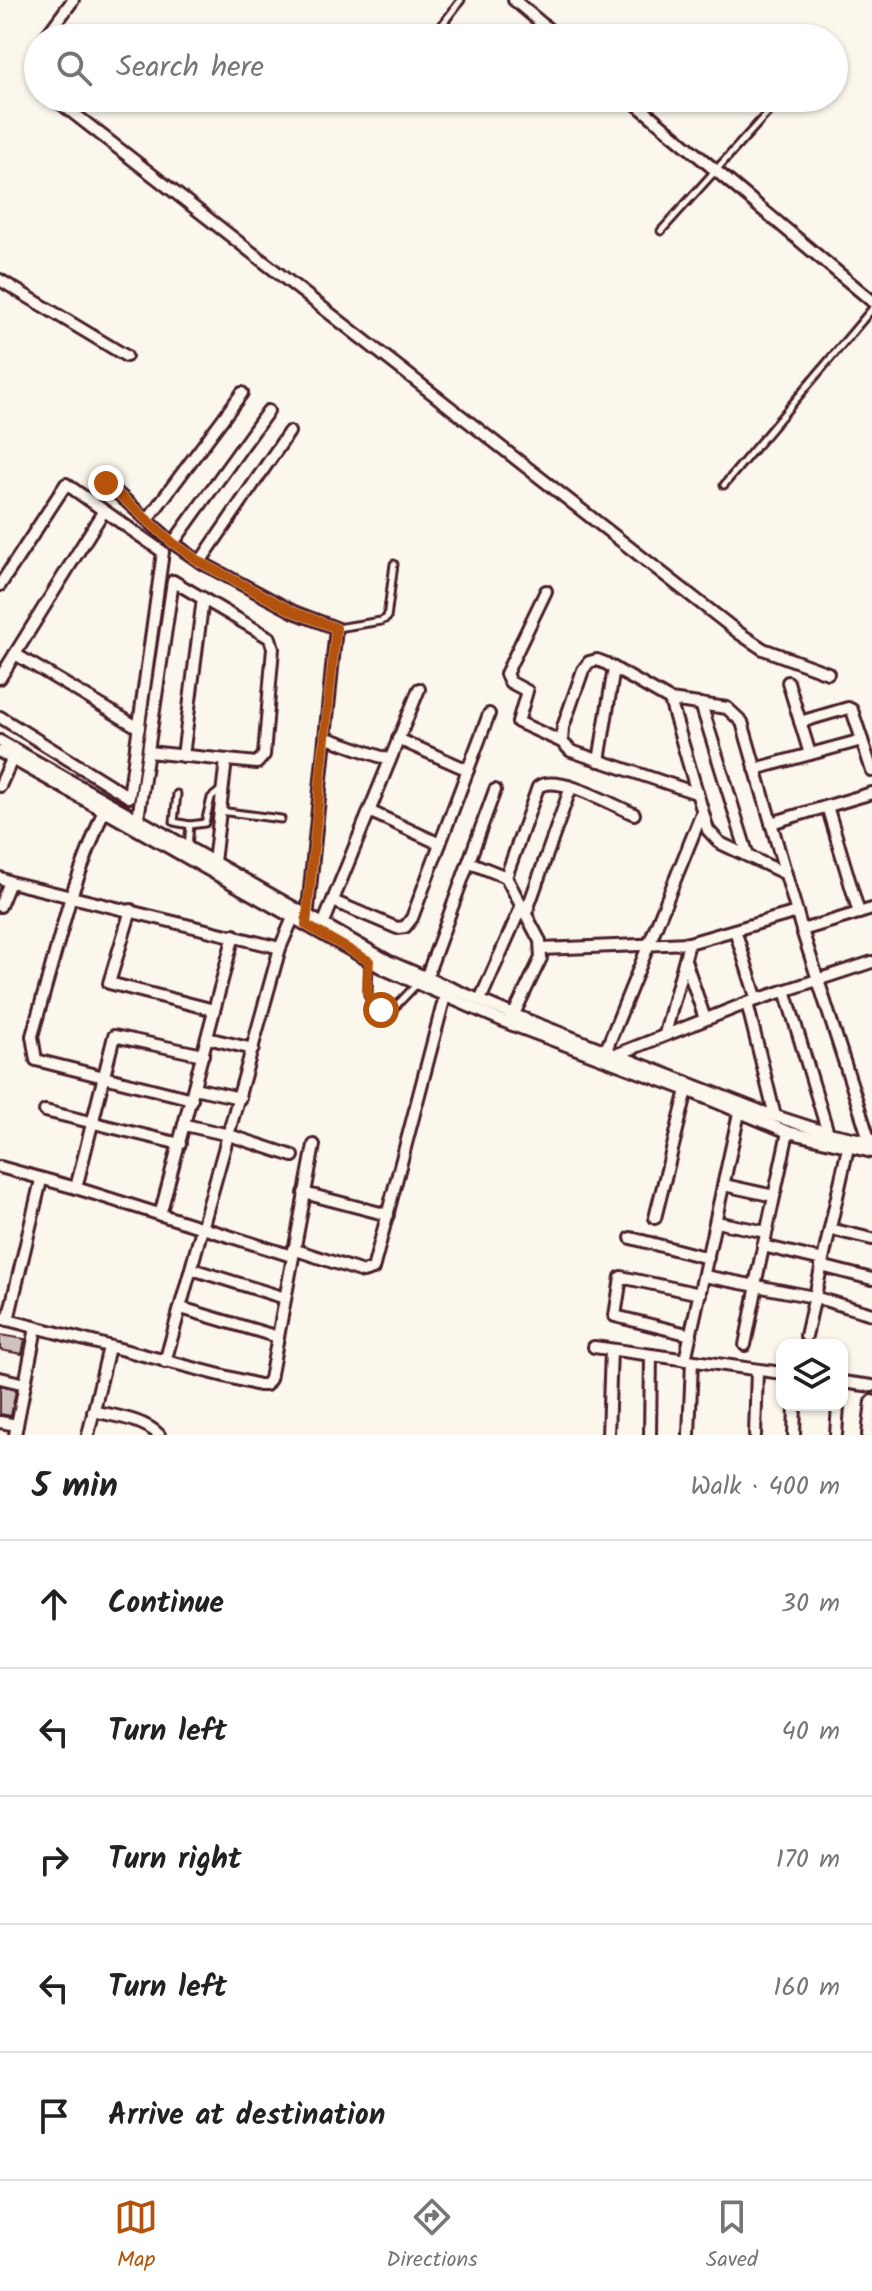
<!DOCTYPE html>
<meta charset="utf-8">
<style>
body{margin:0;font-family:Kalam,sans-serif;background:#f2f2f2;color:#222}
.controls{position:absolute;right:24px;bottom:24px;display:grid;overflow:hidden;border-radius:16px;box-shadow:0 2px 6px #0004}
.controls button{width:72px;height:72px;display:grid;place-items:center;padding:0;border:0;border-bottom:2px solid #e0e0e0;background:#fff;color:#222;font:40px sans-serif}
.stop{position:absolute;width:24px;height:24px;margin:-18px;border:6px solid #b45309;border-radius:50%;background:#fff}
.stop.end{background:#b45309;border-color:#fff;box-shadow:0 2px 8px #0008}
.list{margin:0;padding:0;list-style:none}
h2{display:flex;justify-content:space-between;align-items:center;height:104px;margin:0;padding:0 32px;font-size:34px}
h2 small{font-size:26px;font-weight:400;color:#767676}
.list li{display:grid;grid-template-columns:52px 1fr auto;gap:24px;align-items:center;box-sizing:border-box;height:128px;padding:0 32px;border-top:2px solid #e0e0e0}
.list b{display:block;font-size:30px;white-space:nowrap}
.list em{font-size:26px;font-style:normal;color:#767676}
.icon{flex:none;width:44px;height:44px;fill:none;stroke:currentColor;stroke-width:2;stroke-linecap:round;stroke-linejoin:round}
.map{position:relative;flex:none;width:872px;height:1435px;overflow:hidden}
.search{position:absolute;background:#fff;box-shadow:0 2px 6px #0004;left:24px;right:24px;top:24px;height:88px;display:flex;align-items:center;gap:20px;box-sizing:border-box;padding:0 28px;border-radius:44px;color:#767676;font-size:30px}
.sheet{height:744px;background:#fff}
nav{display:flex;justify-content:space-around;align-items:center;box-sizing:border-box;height:112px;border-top:2px solid #e0e0e0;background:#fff;font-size:22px;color:#767676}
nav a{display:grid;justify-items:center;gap:4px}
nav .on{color:#b45309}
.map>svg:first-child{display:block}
.building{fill:#cfc2bc;stroke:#4a1f2b;stroke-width:2}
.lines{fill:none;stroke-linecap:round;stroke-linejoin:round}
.service-casing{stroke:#4a1f2b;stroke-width:11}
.minor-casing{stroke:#4a1f2b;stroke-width:16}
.service{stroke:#fbf7ec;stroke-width:5}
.minor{stroke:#fbf7ec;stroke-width:10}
.route{stroke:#b45309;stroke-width:10}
</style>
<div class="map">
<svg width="872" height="1435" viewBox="0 0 872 1435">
<rect width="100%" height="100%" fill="#fbf7ec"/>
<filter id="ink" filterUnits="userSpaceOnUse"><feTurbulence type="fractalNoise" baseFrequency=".0125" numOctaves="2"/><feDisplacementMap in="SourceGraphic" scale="16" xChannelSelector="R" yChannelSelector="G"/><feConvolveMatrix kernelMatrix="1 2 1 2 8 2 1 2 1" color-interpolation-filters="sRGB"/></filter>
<g filter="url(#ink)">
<g class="building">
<path d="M0 1335 25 1339 22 1354 0 1350Z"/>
<path d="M0 1386 16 1390 11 1416 0 1414Z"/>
</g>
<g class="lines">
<g class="service-casing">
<g id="service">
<path d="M432 38 461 0"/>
<path d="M661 231 770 110"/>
<path d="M724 485 872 309"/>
<path d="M337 628 381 621 387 618 394 564"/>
<path d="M177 794 174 822 190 825 205 823 211 798 221 790"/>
<path d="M220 811 281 819"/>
<path d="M188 847 190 825"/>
<path d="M369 961 368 995 374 1007 381 1010 395 1007 416 985"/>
</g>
</g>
<g class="minor-casing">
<g id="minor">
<path d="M514 0 559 38"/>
<path d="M45 38 73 0"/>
<path d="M54 98 739 633 763 649 828 673"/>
<path d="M629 98 872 301"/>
<path d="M0 280 126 356"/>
<path d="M106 483 173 543 200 562 294 612 336 628 307 919"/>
<path d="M148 519 242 393"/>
<path d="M173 543 268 411"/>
<path d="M200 562 289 432"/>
<path d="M0 585 66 484 163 552 129 797 0 717"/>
<path d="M546 591 506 674 510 682 527 691 518 722 562 742"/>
<path d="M15 654 139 728"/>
<path d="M0 678 103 512"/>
<path d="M788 682 810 754"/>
<path d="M670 700 708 830 720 843 786 874"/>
<path d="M701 704 748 856"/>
<path d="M800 722 848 708 852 710 862 740"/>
<path d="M327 738 390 760"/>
<path d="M398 739 468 770"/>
<path d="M0 741 388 961 514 1015 760 1111 828 1133 872 1142"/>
<path d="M0 752 384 969 510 1024 687 1090 788 1132 872 1152"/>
<path d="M183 756 203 598"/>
<path d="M599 761 614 668"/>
<path d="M755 769 862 740 872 771"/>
<path d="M0 786 14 755"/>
<path d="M696 793 571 751 562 742 563 727 583 670 589 662 597 660 605 663 670 700 727 708 742 722 802 930 870 1142"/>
<path d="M827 806 859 913"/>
<path d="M104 809 71 896 32 1036 36 1060 192 1099"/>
<path d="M369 811 440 844"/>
<path d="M138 819 173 581 270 638 273 648 264 755 257 763 148 752"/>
<path d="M771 823 872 793"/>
<path d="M214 862 226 760"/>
<path d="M471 863 506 877 540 941 541 958 512 1018"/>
<path d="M506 877 538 787C557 773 613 805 634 814"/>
<path d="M0 878 10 882 280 948 165 1362"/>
<path d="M333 901 397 928 405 927 412 918 489 714"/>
<path d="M0 906 10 882"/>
<path d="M131 910 109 983 214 1010"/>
<path d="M526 913 571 787"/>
<path d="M322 927 419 689"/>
<path d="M735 930 757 1000"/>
<path d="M802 930 872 909"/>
<path d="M280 948 293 918"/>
<path d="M541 949 689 943 797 912"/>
<path d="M685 960 705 1019"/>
<path d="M425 981 495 790"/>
<path d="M785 990 828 1133"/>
<path d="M480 1000 522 905"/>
<path d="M747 1003 775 1116"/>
<path d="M665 1034 689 943"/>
<path d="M207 1038 253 1049"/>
<path d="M606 1050 702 813"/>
<path d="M618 1054 747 1003 872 962"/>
<path d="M194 1088 240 1098"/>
<path d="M45 1111 180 1144"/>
<path d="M185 1125 229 1135 293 1156"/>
<path d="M0 1167 76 1188 292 1256"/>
<path d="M724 1185 774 1196"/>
<path d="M76 1188 114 1036 203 1055"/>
<path d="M304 1193 388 1215"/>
<path d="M160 1215 234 935"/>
<path d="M655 1218 687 1090"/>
<path d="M716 1222 766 1232"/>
<path d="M830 1229 872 1239"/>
<path d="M631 1238 708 1258"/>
<path d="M763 1246 822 1260"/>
<path d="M293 1249 363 1272 373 1269 445 996"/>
<path d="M821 1266 872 1279"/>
<path d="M192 1269 285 1298"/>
<path d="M704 1276 814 1297 872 1314"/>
<path d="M755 1285 788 1132"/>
<path d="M181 1308 278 1337"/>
<path d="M0 1318 259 1385H266L270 1379 278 1337 314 1145"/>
<path d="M8 1320 41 1180"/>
<path d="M691 1335 615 1316 621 1277 700 1294"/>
<path d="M806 1336 849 1143"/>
<path d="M745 1345 757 1285"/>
<path d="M594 1347 782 1373"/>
<path d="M685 1360 739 1113"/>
<path d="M0 1378 25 1384"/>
<path d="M842 1382 872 1386"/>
<path d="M93 1411C114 1416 144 1419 159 1435"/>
<path d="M0 1422 17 1425"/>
<path d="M15 1435 36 1328"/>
<path d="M88 1435 109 1347"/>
<path d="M608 1435 611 1350"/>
<path d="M650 1435 651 1355"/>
<path d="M689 1435 692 1361"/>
<path d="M755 1435 757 1370"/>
<path d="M794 1435 795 1405"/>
<path d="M836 1435 838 1405"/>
<path d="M868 1435 872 1401"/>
</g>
</g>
<use href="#service" class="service"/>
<use href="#minor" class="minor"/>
</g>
</g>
<g class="lines" filter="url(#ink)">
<path class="route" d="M106 483 173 543 200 562 294 612 336 628 306 925 369 961C368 979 362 1002 381 1010"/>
</g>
</svg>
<div class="controls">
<button><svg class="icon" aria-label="layers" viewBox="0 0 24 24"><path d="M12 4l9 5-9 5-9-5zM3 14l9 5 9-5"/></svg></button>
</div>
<div class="stop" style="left:381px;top:1010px"></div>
<div class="stop end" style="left:106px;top:483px"></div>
<div class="search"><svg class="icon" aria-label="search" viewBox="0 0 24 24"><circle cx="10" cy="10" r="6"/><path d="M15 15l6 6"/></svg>Search here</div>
</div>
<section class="sheet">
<h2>5 min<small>Walk · 400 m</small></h2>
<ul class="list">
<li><svg class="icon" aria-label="ahead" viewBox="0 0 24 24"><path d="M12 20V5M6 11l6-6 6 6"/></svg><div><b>Continue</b></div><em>30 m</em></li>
<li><svg class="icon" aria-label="left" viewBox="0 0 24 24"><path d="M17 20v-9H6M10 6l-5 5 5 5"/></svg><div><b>Turn left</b></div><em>40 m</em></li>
<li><svg class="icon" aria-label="right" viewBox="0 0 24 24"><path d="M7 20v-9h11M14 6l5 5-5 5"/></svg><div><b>Turn right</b></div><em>170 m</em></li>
<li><svg class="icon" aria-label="left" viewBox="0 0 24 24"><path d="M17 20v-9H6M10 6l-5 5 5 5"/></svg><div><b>Turn left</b></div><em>160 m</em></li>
<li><svg class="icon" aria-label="arrive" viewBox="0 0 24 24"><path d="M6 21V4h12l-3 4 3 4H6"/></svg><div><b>Arrive at destination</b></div></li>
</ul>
</section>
<nav>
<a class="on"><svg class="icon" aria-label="map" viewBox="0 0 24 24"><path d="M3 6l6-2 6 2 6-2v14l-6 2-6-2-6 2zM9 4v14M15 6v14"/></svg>Map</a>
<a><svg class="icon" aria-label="directions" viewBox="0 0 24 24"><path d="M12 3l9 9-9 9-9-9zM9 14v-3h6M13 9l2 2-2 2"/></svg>Directions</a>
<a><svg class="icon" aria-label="saved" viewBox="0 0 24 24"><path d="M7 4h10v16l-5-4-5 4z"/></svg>Saved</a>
</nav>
